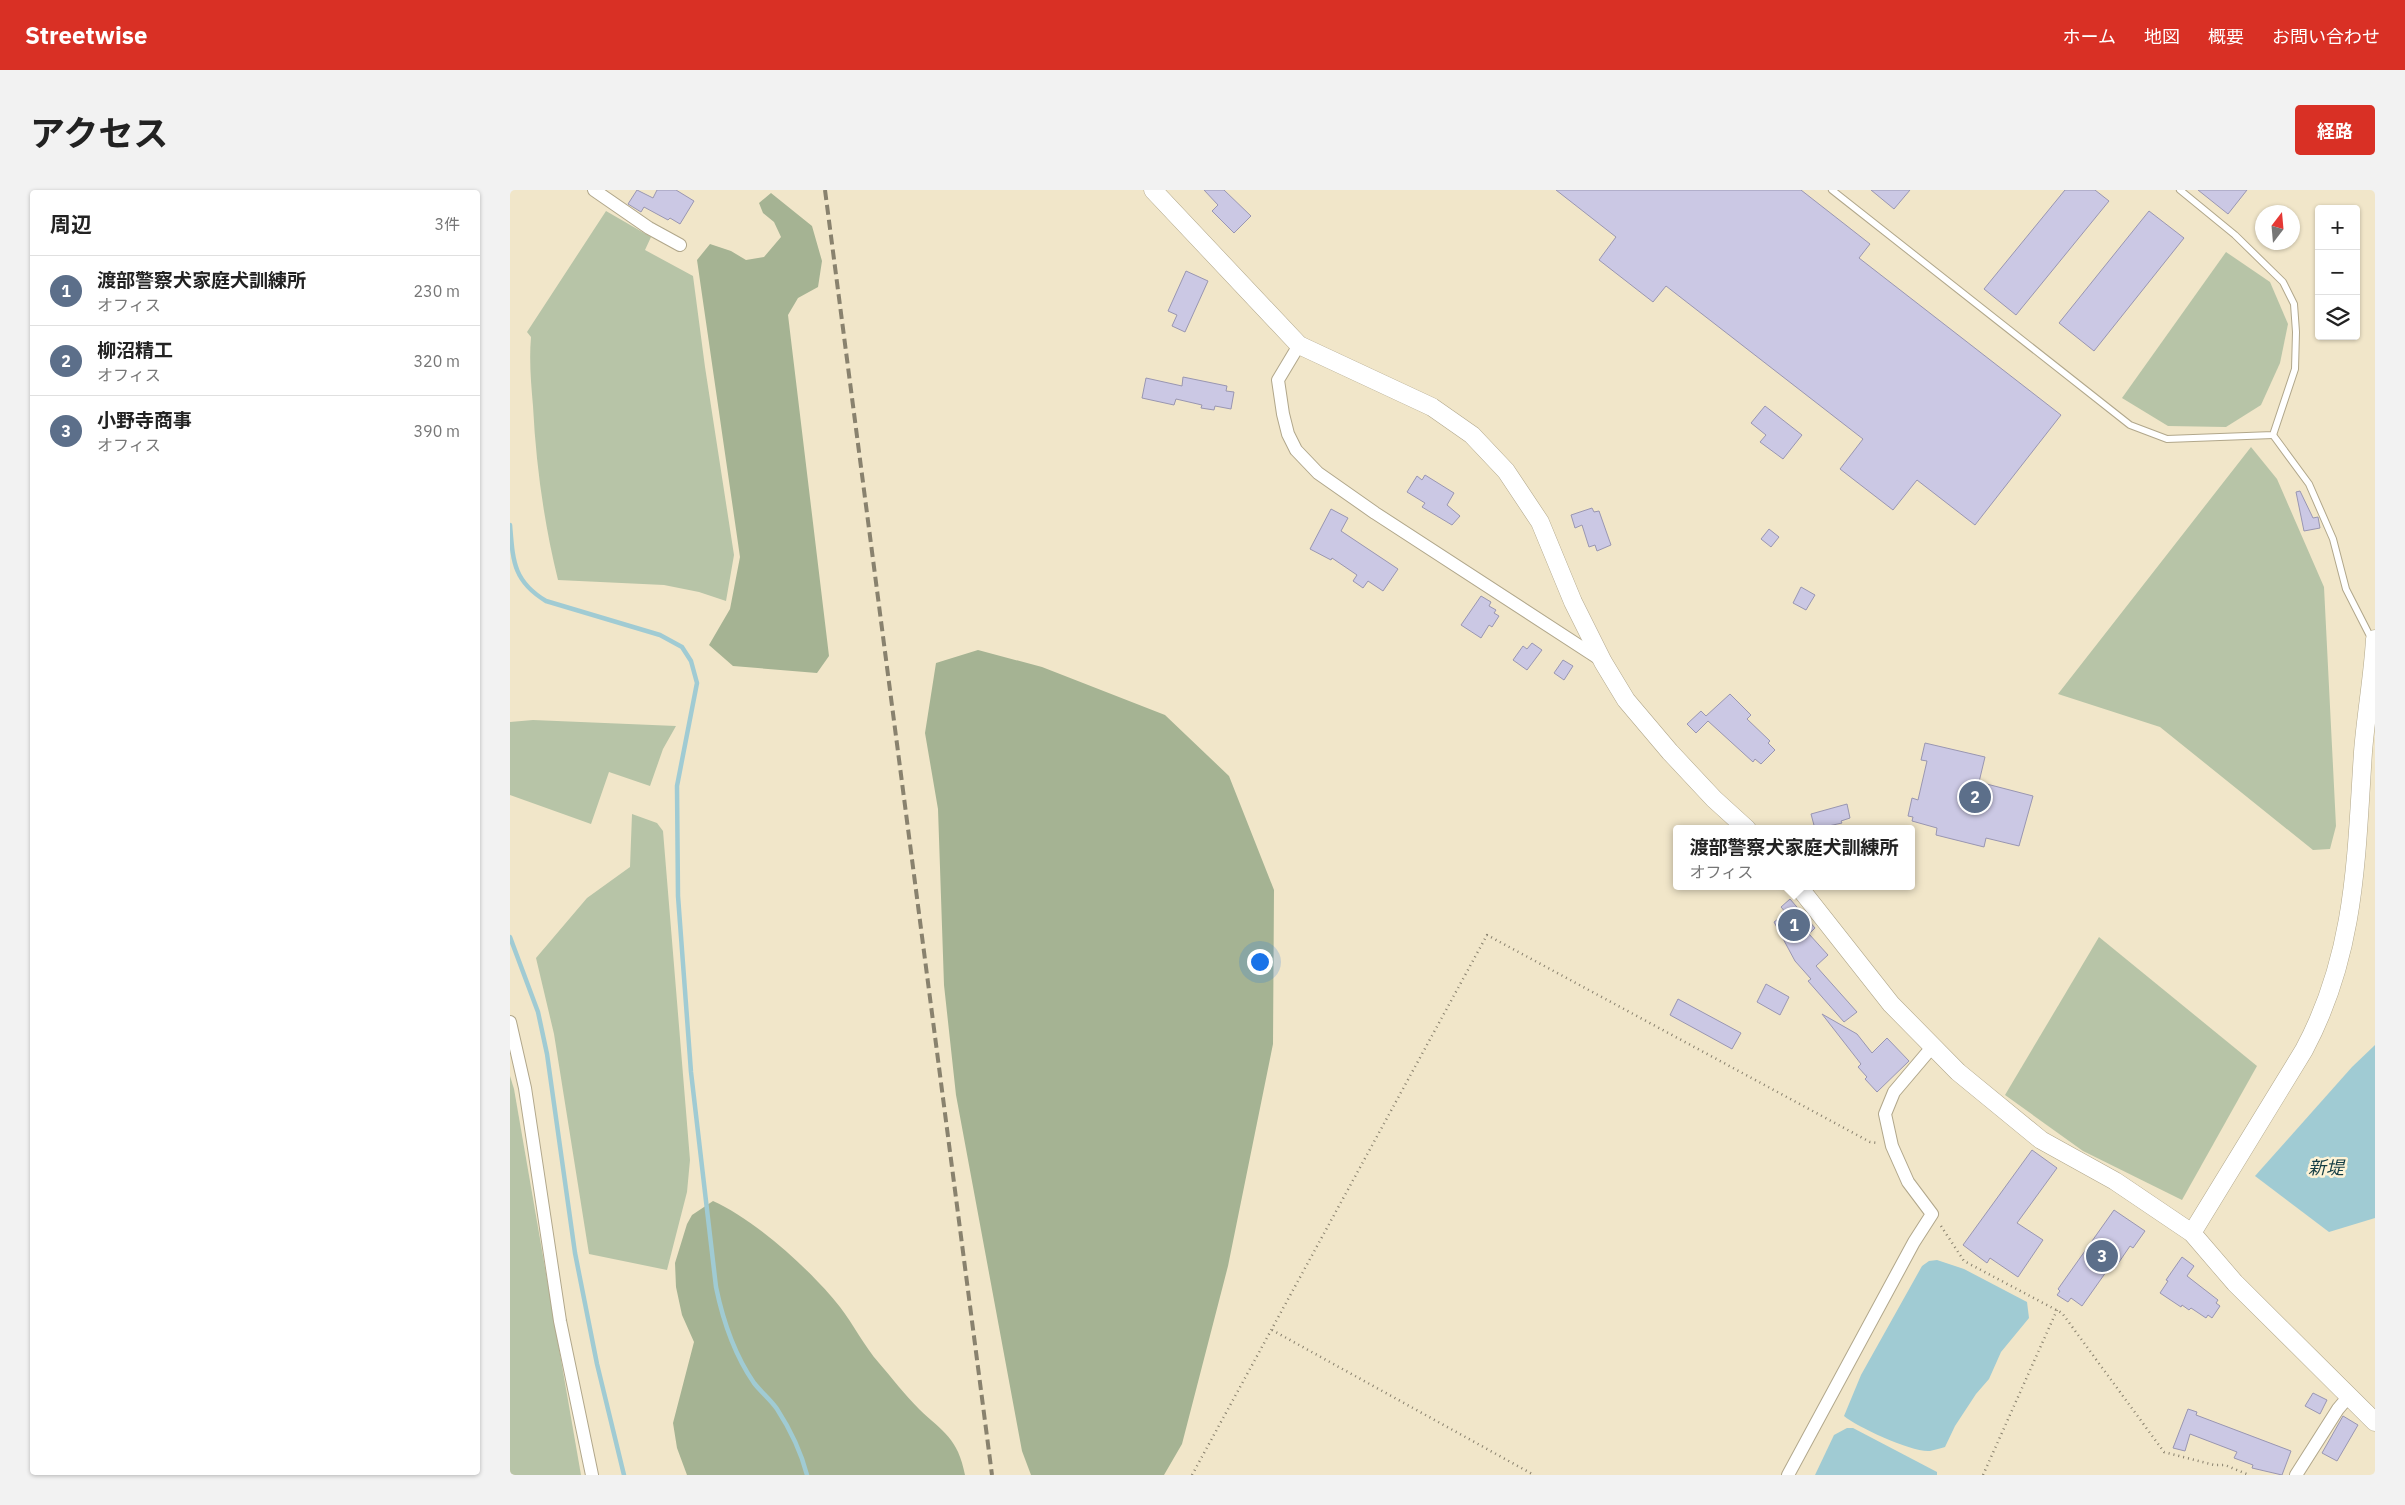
<!DOCTYPE html>
<html lang="ja">
<meta charset="utf-8">
<style>
body{margin:0;font-family:"IBM Plex Sans","Noto Sans JP",sans-serif;background:#f2f2f2;color:#222}
.controls{position:absolute;right:15px;top:15px;display:grid;overflow:hidden;border-radius:5px;box-shadow:0 1px 4px #0004}
.controls button{width:45px;height:45px;display:grid;place-items:center;padding:0;border:0;border-bottom:1px solid #e0e0e0;background:#fff;color:#222;font:25px sans-serif}
.compass{position:absolute;left:1745px;top:15px;width:45px;height:45px;border-radius:50%;background:#fff;box-shadow:0 1px 4px #0004;rotate:16deg}
.you{position:absolute;left:749px;top:771px;width:18px;height:18px;margin:-12px;border:4px solid #fff;border-radius:50%;background:#1a73e8;box-shadow:0 0 0 8px #1a73e833}
.badge{display:grid;place-items:center;width:32px;height:32px;border-radius:50%;background:#d93025;color:#fff;font-size:16px;font-weight:700}
.pin{position:absolute;translate:-50% -50%;border:2px solid #fff;box-shadow:0 1px 5px #0006}
.popup{position:absolute;left:1163px;top:635px;width:242px;height:65px;box-sizing:border-box;display:grid;place-content:center;border-radius:5px;background:#fff;filter:drop-shadow(0 1px 4px #0005);font-size:16px;white-space:nowrap;color:#767676}
.popup b{font-size:19px;color:#222}
.popup::after{content:'';position:absolute;left:50%;top:100%;margin-left:-10px;border:10px solid transparent;border-top-color:#fff}
.list{margin:0;padding:0;list-style:none}
h2{display:flex;justify-content:space-between;align-items:center;height:65px;margin:0;padding:0 20px;font-size:21px}
h2 small{font-size:16px;font-weight:400;color:#767676}
.list li{display:grid;grid-template-columns:32px 1fr auto;gap:15px;align-items:center;box-sizing:border-box;height:70px;padding:0 20px;border-top:1px solid #e0e0e0}
.list b{display:block;font-size:19px;white-space:nowrap}
.list p{margin:0;font-size:16px;white-space:nowrap;color:#767676}
.list em{font-size:16px;font-style:normal;color:#767676}
.icon{flex:none;width:28px;height:28px;fill:none;stroke:currentColor;stroke-width:2;stroke-linecap:round;stroke-linejoin:round}
.map{position:relative;flex:none;width:1865px;height:1285px;overflow:hidden;border-radius:5px}
header{display:flex;align-items:center;gap:30px;box-sizing:border-box;height:70px;padding:0 25px;background:#d93025;color:#fff}
header strong{font-size:24px}
nav{display:flex;gap:28px;margin-inline-start:auto;font-size:18px}
.intro{display:flex;align-items:center;justify-content:space-between;box-sizing:border-box;height:120px;padding:0 30px}
h1{margin:0;font-size:35px}
.button{padding:12px 22px;border-radius:5px;background:#d93025;color:#fff;font-size:18px;font-weight:700}
main{display:flex;gap:30px;padding:0 30px}
aside{flex:1;background:#fff;border-radius:5px;box-shadow:0 1px 4px #0004}
.map>svg:first-child{display:block}
.green{fill:#b7c4a7}
.forest{fill:#a5b393}
.water{fill:#a0cbd3}
.lines{fill:none;stroke-linecap:round;stroke-linejoin:round}
.stream{stroke:#a0cbd3;stroke-width:4.5}
.building{fill:#cbc8e4;stroke:#9996b1}
.lane-casing{stroke:#b1a78b;stroke-width:8}
.street-casing{stroke:#b1a78b;stroke-width:14}
.secondary-casing{stroke:#b1a78b;stroke-width:19}
.path{stroke:#88806d;stroke-width:2.5;stroke-dasharray:1 4;stroke-linecap:butt}
.lane{stroke:#fff;stroke-width:6}
.street{stroke:#fff;stroke-width:12}
.secondary{stroke:#fff;stroke-width:18}
.rail{stroke:#89826e;stroke-width:4;stroke-dasharray:10 5;stroke-linecap:butt}
.labels{text-anchor:middle;stroke-width:5;stroke-linejoin:round;paint-order:stroke}
.water-label{font-size:18px;font-style:italic;fill:#143d44;stroke:#fef3d6}
</style>
<header>
<strong>Streetwise</strong>
<nav><a>ホーム</a><a>地図</a><a>概要</a><a>お問い合わせ</a></nav>
</header>
<div class="intro"><h1>アクセス</h1><a class="button">経路</a></div>
<main>
<aside>
<h2>周辺<small>3件</small></h2>
<ul class="list">
<li><span class="badge" style="background:#5c6f8a">1</span><div><b>渡部警察犬家庭犬訓練所</b><p>オフィス</p></div><em>230 m</em></li>
<li><span class="badge" style="background:#5c6f8a">2</span><div><b>柳沼精工</b><p>オフィス</p></div><em>320 m</em></li>
<li><span class="badge" style="background:#5c6f8a">3</span><div><b>小野寺商事</b><p>オフィス</p></div><em>390 m</em></li>
</ul>
</aside>
<div class="map">
<svg width="1865" height="1285" viewBox="0 0 1865 1285">
<rect width="100%" height="100%" fill="#f1e6c9"/>
<g class="green">
<path d="M96 21 141 47 135 60 183 86 195 177 224 365 216 411 189 402 154 395 48 390C34 333 26 275 23 216 21 193 19 170 21 147L17 142Z"/>
<path d="M1716 62 1760 92 1778 134 1770 173 1751 215 1716 237 1658 236 1612 208Z"/>
<path d="M1741 257 1767 289 1814 397 1826 636 1820 659 1803 660 1650 537 1548 504Z"/>
<path d="M23 530 166 536 153 559 140 596 99 582 81 634 0 605V532Z"/>
<path d="M122 624 147 633 153 641 180 970 177 1002 157 1080 79 1064 44 844 26 768 77 708 120 677Z"/>
<path d="M1589 747 1747 876 1672 1010 1573 961 1495 905Z"/>
<path d="M0 886 4 899 71 1285H0Z"/>
</g>
<g class="forest">
<path d="M261 3 302 36 312 71 308 97 288 108 278 125 319 466 307 483 223 476 199 455 220 419 230 367 187 70 200 54 221 61 236 70 254 67 271 47 264 32 253 23 249 13Z"/>
<path d="M468 460 532 477 655 525 719 586 764 700 763 854 718 1076 672 1254 654 1285H521L512 1261 446 905 434 795 428 619 415 543 426 473Z"/>
<path d="M203 1011C244 1029 302 1081 330 1117 344 1135 354 1156 369 1173 382 1188 395 1205 409 1219 433 1242 448 1248 455 1285H177L167 1258 163 1233 184 1152 172 1125 166 1097 165 1073 177 1034 182 1025Z"/>
</g>
<g class="water">
<path d="M1865 855V1028L1819 1042 1745 986 1842 877Z"/>
<path d="M1427 1070 1454 1079 1517 1112 1519 1128 1491 1162 1479 1189 1466 1204 1445 1236 1435 1257C1431 1258 1425 1260 1420 1261 1403 1263 1347 1237 1334 1226L1351 1185 1412 1076 1419 1071Z"/>
<path d="M1337 1238H1343L1427 1282V1285H1305L1324 1245Z"/>
</g>
<g class="lines">
<g class="stream">
<path d="M0 335C3 371 3 391 36 411L150 445 172 457 181 471 187 493 167 596 168 706 181 882 206 1097C213 1131 224 1164 244 1193 251 1202 261 1210 267 1219 280 1239 291 1262 297 1285"/>
<path d="M0 747 28 822 37 864 65 1063 87 1174 114 1285"/>
</g>
</g>
<g class="building">
<path d="M127 0 143 8 147 0H166L184 11 170 34 160 28 158 30 134 17 131 22 118 14Z"/>
<path d="M694 0H714L741 26 724 43 702 21 708 15Z"/>
<path d="M1046 0H1291L1360 54 1349 68 1551 225 1465 335 1407 290 1383 320 1330 279 1353 249 1156 96 1143 112 1089 70 1106 47Z"/>
<path d="M1361 0H1400L1384 19Z"/>
<path d="M1555 0H1585L1599 11 1506 125 1474 99Z"/>
<path d="M1688 0H1737L1718 24Z"/>
<path d="M1639 21 1674 48 1584 161 1549 133Z"/>
<path d="M676 81 698 91 675 142 662 136 667 125 658 121Z"/>
<path d="M673 187 717 196 716 201 724 202 721 219 705 216 704 220 691 218 692 215 666 209 664 215 632 208 636 188 672 196Z"/>
<path d="M1255 216 1292 245 1273 269 1250 252 1256 245 1241 233Z"/>
<path d="M915 285 944 303 937 315 950 326 942 335 912 317 915 313 897 302 907 286 912 290Z"/>
<path d="M1790 301 1803 328 1808 327 1810 338 1794 341 1786 302Z"/>
<path d="M1082 318 1084 322 1089 321 1101 355 1087 361 1085 355 1079 357 1072 335 1065 338 1061 325Z"/>
<path d="M821 319 838 328 831 341 888 379 873 401 858 391 853 398 843 391 847 385 822 368 821 370 800 359Z"/>
<path d="M1259 339 1269 347 1261 357 1251 349Z"/>
<path d="M1291 397 1305 405 1296 420 1283 413Z"/>
<path d="M971 406 981 412 979 416 986 420 984 423 989 426 982 437 979 435 971 448 951 435Z"/>
<path d="M1022 453 1032 460 1017 480 1003 470 1013 456 1017 459Z"/>
<path d="M1053 470 1063 476 1054 490 1044 483Z"/>
<path d="M1220 504 1241 525 1237 529 1260 551 1258 553 1265 560 1251 574 1245 569 1243 572 1198 531 1186 543 1177 534 1191 521 1196 526Z"/>
<path d="M1415 553 1475 567 1469 592 1523 606 1509 656 1476 648 1474 657 1426 645 1427 638 1402 631 1403 627 1398 626 1402 608 1408 610 1417 571 1411 570Z"/>
<path d="M1337 614 1340 628 1331 631 1332 633 1305 639 1301 624Z"/>
<path d="M1280 709 1305 738 1299 744 1318 765 1306 776 1347 822 1334 832 1298 791 1301 789 1285 771 1264 732 1276 723 1271 717Z"/>
<path d="M1256 794 1279 807 1270 825 1247 812Z"/>
<path d="M1168 809 1231 843 1222 859 1160 825Z"/>
<path d="M1312 824 1347 844 1362 863 1377 848 1399 871 1367 902 1355 889 1357 887 1348 877 1351 874Z"/>
<path d="M1522 960 1547 978 1507 1033 1533 1050 1508 1087 1480 1068 1477 1073 1453 1055Z"/>
<path d="M1604 1020 1635 1041 1623 1058 1620 1056 1605 1078 1601 1075 1572 1116 1561 1108 1558 1112 1547 1105 1550 1101 1548 1099Z"/>
<path d="M1672 1067 1684 1076 1677 1086 1708 1110 1706 1113 1710 1116 1702 1128 1698 1125 1696 1128 1681 1118 1679 1120 1672 1115 1671 1117 1650 1103 1658 1091 1656 1090Z"/>
<path d="M1803 1203 1817 1210 1810 1224 1795 1216Z"/>
<path d="M1678 1219 1687 1222 1686 1225 1781 1261 1772 1285 1742 1278 1743 1275 1724 1268 1727 1262 1680 1244 1675 1261 1663 1258Z"/>
<path d="M1833 1226 1848 1235 1827 1271 1812 1263Z"/>
</g>
<g class="lines">
<g class="lane-casing">
<g id="lane">
<path d="M1322 0 1620 235 1657 249 1763 245 1785 179 1786 142 1784 114 1773 92 1725 45 1670 0"/>
<path d="M1763 245 1799 294 1823 349 1836 399 1862 450"/>
</g>
</g>
<g class="street-casing">
<g id="street">
<path d="M84 0 139 38 170 55"/>
<path d="M789 155 768 190 773 224 778 244 786 260 808 283 865 323 1091 470"/>
<path d="M0 832 15 898 50 1131 82 1285"/>
<path d="M1278 1285 1404 1052 1422 1024 1398 992 1382 956 1375 924 1384 902 1423 856"/>
<path d="M1786 1285 1828 1219 1839 1206"/>
</g>
</g>
<g class="secondary-casing">
<g id="secondary">
<path d="M643 0 789 155 922 217 962 245 996 281 1030 332 1063 412 1093 472 1116 510 1160 562 1204 609 1237 639"/>
<path d="M1288 696 1381 814 1448 882 1531 950 1605 991 1682 1043 1725 1093 1865 1232"/>
<path d="M1682 1043 1794 860C1846 763 1846 668 1853 562 1856 524 1863 486 1865 449"/>
</g>
</g>
<g class="path">
<path d="M1431 1036 1454 1071 1552 1123 1654 1262 1704 1275H1715L1739 1285"/>
<path d="M762 1140 1024 1285"/>
<path d="M682 1285 977 745 1360 952 1368 953"/>
<path d="M1473 1285 1547 1120"/>
</g>
<use href="#lane" class="lane"/>
<use href="#street" class="street"/>
<use href="#secondary" class="secondary"/>
<path class="rail" d="M315 0 482 1285"/>
</g>
<g class="labels">
<g class="water-label">
<text x="1816" y="984">新堤</text>
</g>
</g>
</svg>
<div class="controls">
<button>+</button>
<button>−</button>
<button><svg class="icon" aria-label="layers" viewBox="0 0 24 24"><path d="M12 4l9 5-9 5-9-5zM3 14l9 5 9-5"/></svg></button>
</div>
<svg class="compass" viewBox="-18 -18 36 36"><path d="M0-13l5 13h-10z" fill="#e53935"/><path d="M0 13l5-13h-10z" fill="#767676"/></svg>
<div class="you"></div>
<div class="pin badge" style="left:1284px;top:735px;background:#5c6f8a">1</div>
<div class="popup"><b>渡部警察犬家庭犬訓練所</b>オフィス</div>
<div class="pin badge" style="left:1465px;top:607px;background:#5c6f8a">2</div>
<div class="pin badge" style="left:1592px;top:1066px;background:#5c6f8a">3</div>
</div>
</main>
